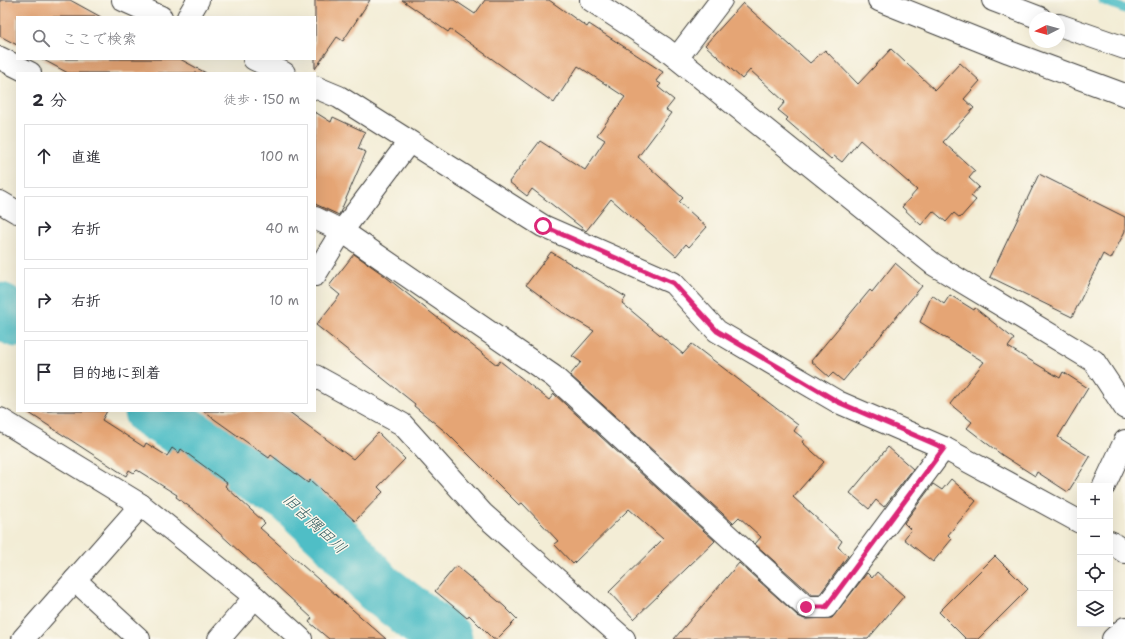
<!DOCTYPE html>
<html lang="ja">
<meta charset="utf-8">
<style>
body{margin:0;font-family:"Shantell Sans","Klee One",sans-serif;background:#f7f7f7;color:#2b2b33}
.controls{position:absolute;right:12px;bottom:12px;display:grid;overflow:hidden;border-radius:0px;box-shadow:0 4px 16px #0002}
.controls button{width:36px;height:36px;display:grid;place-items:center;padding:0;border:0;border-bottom:1px solid #e1e1e2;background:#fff;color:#2b2b33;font:20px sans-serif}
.compass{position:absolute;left:1029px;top:12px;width:36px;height:36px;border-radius:50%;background:#fff;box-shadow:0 4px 16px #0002;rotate:264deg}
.stop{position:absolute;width:12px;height:12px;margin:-9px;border:3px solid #db2777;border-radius:50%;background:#fff}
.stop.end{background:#db2777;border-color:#fff;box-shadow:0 1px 4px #0008}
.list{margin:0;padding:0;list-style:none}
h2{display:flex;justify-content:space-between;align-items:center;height:52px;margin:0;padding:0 16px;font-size:17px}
h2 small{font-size:13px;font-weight:400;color:#7c7c81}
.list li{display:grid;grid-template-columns:26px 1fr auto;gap:12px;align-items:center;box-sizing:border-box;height:64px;margin:0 8px 8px;padding:0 8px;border:1px solid #e1e1e2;border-radius:0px}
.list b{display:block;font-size:15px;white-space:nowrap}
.list em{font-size:13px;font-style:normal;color:#7c7c81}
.icon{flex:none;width:22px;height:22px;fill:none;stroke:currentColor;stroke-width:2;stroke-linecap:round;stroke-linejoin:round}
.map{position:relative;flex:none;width:1125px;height:639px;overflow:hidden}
.search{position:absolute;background:#fff;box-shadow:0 4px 16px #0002;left:16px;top:16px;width:300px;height:44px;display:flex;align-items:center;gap:10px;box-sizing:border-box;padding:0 14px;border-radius:0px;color:#7c7c81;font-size:15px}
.panel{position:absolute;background:#fff;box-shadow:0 4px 16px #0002;left:16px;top:72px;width:300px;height:340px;border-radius:0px}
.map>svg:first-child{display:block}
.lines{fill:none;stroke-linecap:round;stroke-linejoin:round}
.stream{stroke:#50bec6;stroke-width:9}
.river{stroke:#50bec6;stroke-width:53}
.building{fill:#e5a575}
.minor-casing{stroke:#3c3b38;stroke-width:24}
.highway-casing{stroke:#3c3b38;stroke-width:24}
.minor{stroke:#fff;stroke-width:22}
.highway{stroke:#fff;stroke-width:22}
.route{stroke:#db2777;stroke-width:5}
.labels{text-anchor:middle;stroke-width:3;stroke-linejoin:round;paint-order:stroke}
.water-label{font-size:16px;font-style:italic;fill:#315d60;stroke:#fbf7ec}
</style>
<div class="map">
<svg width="1125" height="639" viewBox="0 0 1125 639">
<rect width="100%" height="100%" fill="#fbf7ec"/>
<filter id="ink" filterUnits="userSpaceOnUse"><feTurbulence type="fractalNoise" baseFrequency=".025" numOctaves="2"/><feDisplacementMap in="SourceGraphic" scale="8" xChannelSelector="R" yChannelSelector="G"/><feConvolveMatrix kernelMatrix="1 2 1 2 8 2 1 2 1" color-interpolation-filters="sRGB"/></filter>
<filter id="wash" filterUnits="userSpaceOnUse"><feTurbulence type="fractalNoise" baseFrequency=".012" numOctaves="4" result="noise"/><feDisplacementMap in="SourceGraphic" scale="16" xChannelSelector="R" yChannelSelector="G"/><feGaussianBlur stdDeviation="0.9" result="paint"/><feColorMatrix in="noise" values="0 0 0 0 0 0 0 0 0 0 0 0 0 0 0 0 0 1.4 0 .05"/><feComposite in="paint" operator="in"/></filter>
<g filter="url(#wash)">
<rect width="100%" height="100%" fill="#f3edd6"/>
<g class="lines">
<path class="stream" d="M1102 0 1125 9"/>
<g class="river">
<path d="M0 309 17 321"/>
<path d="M150 411 290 497 335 539 379 588 446 639"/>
</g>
</g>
<g id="blocks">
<g class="building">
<path d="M0 0H70L101 17H17V45L0 36Z"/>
<path d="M315 0H370L343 41 337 37 315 69Z"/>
<path d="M402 0H454L475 14 485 0H549L587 27 589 24 663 72 656 81 661 84 658 87 674 100 666 110 671 113 638 157 683 198 679 202 707 227 689 247 686 244 676 256 611 199 586 231 532 189 527 196 509 182 540 141 585 170 605 140 597 135 625 97 578 66 554 103 450 29 448 32Z"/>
<path d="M743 3 810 63 825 50 858 84 891 49 935 90 960 63 980 81 964 99 974 108 943 142 975 171 969 178 979 187 971 196 976 200 960 218 954 213 946 222 933 211 921 225 902 207 917 190 860 140 842 162 834 156 831 159 786 120 788 118 778 110 785 102 750 70 742 79 705 45Z"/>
<path d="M42 59H180L206 73H68Z"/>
<path d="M315 112 331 122 333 117 365 132 358 149 366 152 339 215 315 204Z"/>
<path d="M1039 174 1125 217V231L1111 259 1103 254 1072 317 990 277Z"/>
<path d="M551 252 626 297 622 303 683 354 692 344 798 425 794 431 804 439 802 442 824 462 793 497 842 541 838 547 848 556 820 594H811L755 544 761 537 739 517 733 523 570 375 581 362 572 356 594 331 562 312 526 285Z"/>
<path d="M354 254 381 273 497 365 500 361 549 400 554 394 715 541 634 619 609 592 663 539 629 509 573 564 554 544 558 541 522 503 519 505 447 433 414 406 415 404 316 325 340 295 329 286Z"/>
<path d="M895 263 922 286 843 381 833 373 829 377 811 361 870 290 872 292Z"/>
<path d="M932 295 944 304 950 295 974 310 975 308 1014 339 1008 347 1060 378 1063 372 1088 388 1058 437 1090 457 1068 492 1037 472 1035 476 1002 455 967 428 972 422 950 404 984 362 920 322Z"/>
<path d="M26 411H107L102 420 144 447 146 443 167 456 172 448 179 453 181 449 227 483 225 486 265 523 260 528 386 639H329L309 622 312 618 194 510 176 497 177 495 137 470 134 473 129 470 126 476Z"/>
<path d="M203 411H288L353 459 378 433 405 459 378 487 383 492 355 521 310 480 308 483 271 455 269 458Z"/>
<path d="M888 447 913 469 884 507 876 500 869 509 850 493Z"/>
<path d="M951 479 976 501 948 535 952 539 933 562 904 539 911 530 904 523 933 484 942 490Z"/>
<path d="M995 556 1028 589 978 639H966L939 612Z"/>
<path d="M739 563 798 616 805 619 832 618 867 573 872 578 877 572 904 596 868 639H674Z"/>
<path d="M456 566 504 606 517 619 497 639H493L469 615 467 618 435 591Z"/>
</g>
</g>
</g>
<g filter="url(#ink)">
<use href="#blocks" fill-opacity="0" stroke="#3c3b38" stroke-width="1"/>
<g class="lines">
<g class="minor-casing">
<g id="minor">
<path d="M123 0 161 17"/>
<path d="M591 0 664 48 933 264 1094 361 1125 408"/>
<path d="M188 17 198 0"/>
<path d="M0 58 30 73"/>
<path d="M677 58 721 0"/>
<path d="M254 59 284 73"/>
<path d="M315 87 339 97 543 226 673 283 717 331 838 402 944 448 1080 522"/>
<path d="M0 202 17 212"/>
<path d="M315 218 342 231 553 376 806 607H826L944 448"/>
<path d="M315 275 342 231 409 142"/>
<path d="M315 376 402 424 483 514 624 639"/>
<path d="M0 419 141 505 255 597 301 639"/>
<path d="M1104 486 1125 441"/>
<path d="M1110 542 1125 552"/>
<path d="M75 580 139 639"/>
<path d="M23 639 141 505"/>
<path d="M219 639 255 597"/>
<path d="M1113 639 1125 628"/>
</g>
</g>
<g class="highway-casing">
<g id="highway">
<path d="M879 0 1009 52 1125 95"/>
<path d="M993 0 1040 18"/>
<path d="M1059 25 1125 48"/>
</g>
</g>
<use href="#minor" class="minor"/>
<use href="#highway" class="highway"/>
</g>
</g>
<g class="lines" filter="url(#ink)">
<path class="route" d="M543 226 673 283 717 331 838 402 944 448 826 607H806"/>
</g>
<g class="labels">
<g class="water-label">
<text transform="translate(315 523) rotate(43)" y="6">旧古隅田川</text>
</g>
</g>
</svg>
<div class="controls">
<button>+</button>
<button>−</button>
<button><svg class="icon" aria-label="locate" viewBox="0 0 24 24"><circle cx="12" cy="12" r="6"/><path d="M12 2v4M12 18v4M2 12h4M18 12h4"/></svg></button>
<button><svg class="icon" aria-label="layers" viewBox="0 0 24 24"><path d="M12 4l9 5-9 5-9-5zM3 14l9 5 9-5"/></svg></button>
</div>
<svg class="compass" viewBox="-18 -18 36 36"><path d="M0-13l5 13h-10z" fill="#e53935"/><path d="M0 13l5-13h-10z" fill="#7c7c81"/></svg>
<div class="stop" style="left:543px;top:226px"></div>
<div class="stop end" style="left:806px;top:607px"></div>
<div class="search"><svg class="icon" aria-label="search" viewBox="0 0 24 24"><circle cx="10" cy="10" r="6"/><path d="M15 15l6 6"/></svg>ここで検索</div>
<section class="panel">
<h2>2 分<small>徒歩 · 150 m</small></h2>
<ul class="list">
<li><svg class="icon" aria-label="ahead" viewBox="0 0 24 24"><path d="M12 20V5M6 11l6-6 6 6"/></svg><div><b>直進</b></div><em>100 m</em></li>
<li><svg class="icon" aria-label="right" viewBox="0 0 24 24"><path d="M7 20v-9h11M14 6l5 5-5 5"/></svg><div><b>右折</b></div><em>40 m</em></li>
<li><svg class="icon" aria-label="right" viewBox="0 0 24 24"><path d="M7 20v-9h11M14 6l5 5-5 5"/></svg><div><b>右折</b></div><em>10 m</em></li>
<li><svg class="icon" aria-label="arrive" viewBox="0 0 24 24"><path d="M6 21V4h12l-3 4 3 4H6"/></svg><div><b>目的地に到着</b></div></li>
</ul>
</section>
</div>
